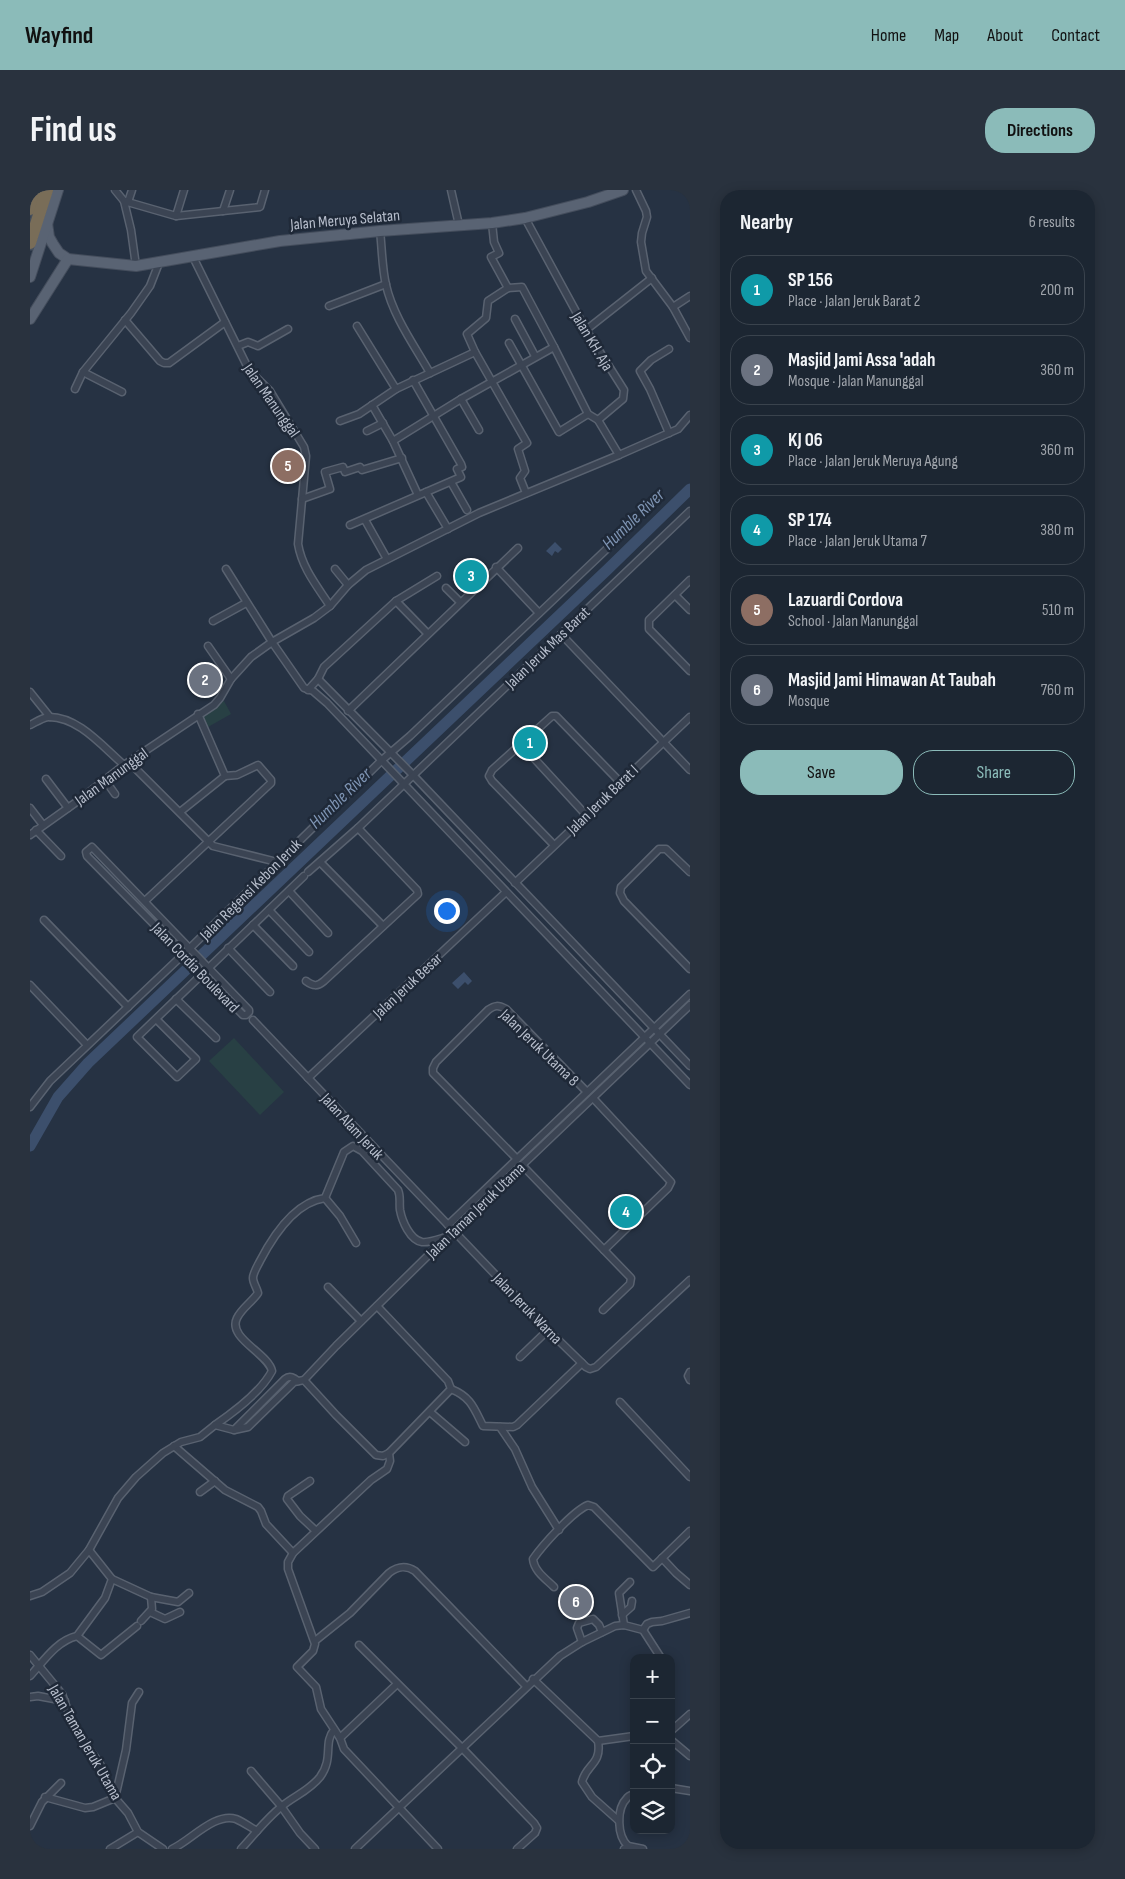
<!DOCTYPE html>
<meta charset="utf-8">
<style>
body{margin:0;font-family:"Sofia Sans Condensed",sans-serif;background:#29323e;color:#f1f3f6}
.controls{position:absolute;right:15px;bottom:15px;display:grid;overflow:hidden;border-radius:10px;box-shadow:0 2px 12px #0003}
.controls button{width:45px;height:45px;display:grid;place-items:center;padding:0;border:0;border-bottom:1px solid #3a434d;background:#1c2632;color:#f1f3f6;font:25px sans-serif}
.you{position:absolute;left:416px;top:720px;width:18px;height:18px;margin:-12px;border:4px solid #fff;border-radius:50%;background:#1a73e8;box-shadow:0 0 0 8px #1a73e833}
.badge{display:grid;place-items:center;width:32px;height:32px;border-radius:50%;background:#8bbbb9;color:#fff;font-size:16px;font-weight:700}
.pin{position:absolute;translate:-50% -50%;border:2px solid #fff;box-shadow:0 1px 5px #0006}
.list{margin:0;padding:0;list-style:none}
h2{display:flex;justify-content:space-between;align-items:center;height:65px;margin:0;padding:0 20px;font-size:21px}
h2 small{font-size:16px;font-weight:400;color:#a0a5ac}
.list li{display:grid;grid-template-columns:32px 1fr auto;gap:15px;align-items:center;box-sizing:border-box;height:70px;margin:0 10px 10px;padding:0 10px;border:1px solid #3a434d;border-radius:20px}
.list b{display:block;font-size:19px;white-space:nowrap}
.list p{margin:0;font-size:16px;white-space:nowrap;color:#a0a5ac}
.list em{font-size:16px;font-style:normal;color:#a0a5ac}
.actions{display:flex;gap:10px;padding:15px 20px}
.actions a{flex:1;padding:11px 0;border:1px solid #8bbbb9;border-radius:20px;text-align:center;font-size:18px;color:#8bbbb9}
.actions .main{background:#8bbbb9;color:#111}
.icon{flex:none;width:28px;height:28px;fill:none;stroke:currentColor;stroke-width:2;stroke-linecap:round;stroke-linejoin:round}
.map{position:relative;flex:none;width:660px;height:1659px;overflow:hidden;border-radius:20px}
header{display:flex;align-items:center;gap:30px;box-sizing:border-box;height:70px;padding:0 25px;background:#8bbbb9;color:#111}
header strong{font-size:24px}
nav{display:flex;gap:28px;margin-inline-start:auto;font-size:18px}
.intro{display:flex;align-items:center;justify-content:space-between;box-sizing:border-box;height:120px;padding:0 30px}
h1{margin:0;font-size:35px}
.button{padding:12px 22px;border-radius:20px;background:#8bbbb9;color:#111;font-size:18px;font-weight:700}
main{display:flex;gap:30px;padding:0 30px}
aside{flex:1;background:#1c2632;border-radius:20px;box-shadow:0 2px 12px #0003}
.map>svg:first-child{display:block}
.green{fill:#284044}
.water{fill:#3c4f6c}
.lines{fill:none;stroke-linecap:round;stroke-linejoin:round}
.river{stroke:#3c4f6c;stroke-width:11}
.minor-casing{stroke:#596270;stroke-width:9}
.primary-casing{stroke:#444d5c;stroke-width:12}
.motorway-casing{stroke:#454f5d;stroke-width:15}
.minor{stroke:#3b4453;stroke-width:6}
.primary{stroke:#596373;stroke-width:10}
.motorway{stroke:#796d58;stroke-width:12}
.labels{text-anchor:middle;stroke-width:5;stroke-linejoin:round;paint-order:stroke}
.street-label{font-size:16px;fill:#b8bfcd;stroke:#1f2938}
.water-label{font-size:18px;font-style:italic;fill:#7f95b4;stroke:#1f2938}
</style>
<header>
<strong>Wayfind</strong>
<nav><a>Home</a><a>Map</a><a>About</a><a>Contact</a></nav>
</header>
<div class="intro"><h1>Find us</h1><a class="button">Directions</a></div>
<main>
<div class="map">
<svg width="660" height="1659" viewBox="0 0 660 1659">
<rect width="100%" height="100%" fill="#263243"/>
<g class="green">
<path d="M194 511 201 524 178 537 171 524Z"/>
<path d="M204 848 254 902 230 925 179 871Z"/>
</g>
<g class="water">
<path d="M525 352 532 359 528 363 525 361 522 366 516 361Z"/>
<path d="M434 782 442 791 438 795 435 792 428 799 422 793Z"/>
</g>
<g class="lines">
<path class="river" d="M0 956 28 907 58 873 578 379 660 299"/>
<g class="minor-casing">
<g id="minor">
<path d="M85 0 94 11"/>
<path d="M421 0 429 35"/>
<path d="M606 0 616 21 617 27 612 43 611 52 616 81 643 117 660 148"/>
<path d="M98 12 102 0"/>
<path d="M193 21 200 0"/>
<path d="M146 26 154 0"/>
<path d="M495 28 556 140 594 200 593 209 568 230"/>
<path d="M462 33 464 52 469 63 461 67 478 98"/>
<path d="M350 41C352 58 352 78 356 95 363 126 384 155 400 183"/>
<path d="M163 67 219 180 240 201 274 257 276 266 268 354C272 378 287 396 300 416"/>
<path d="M106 76 101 40 94 11 146 26 230 17 235 0"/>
<path d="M299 116 356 94"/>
<path d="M643 117 660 106"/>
<path d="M485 129 505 166"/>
<path d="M95 130 130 171 134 173H139L195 132"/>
<path d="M327 136 366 199"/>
<path d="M556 140 622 88"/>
<path d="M479 153 529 242 558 224"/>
<path d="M208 156 218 152 228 156 258 139"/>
<path d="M445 162 437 144 456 128 458 111 478 98 492 97 524 157"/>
<path d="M53 182 92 202"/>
<path d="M45 199 53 182 101 123 120 96 129 73"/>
<path d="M431 209 449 240"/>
<path d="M342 215 363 251"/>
<path d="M310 231 329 224 366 199 445 162 497 253 488 259 495 281 490 288 496 303"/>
<path d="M337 241 353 233"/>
<path d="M639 243 620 199 610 181 621 170 639 159"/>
<path d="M421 292 437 320"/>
<path d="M396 302 418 339"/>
<path d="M388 305 363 251 431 209 524 157 558 224 568 230 589 265"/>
<path d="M272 309 300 299 295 282 313 277 315 282 330 277 332 280 372 268"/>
<path d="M335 330 357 369"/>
<path d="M320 335 431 287 427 279 432 277 431 274 383 190"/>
<path d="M466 377 509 423"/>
<path d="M196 379 242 452 274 498 283 501 297 513 660 895"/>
<path d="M305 379 318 395"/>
<path d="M660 390 619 430V439L660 481"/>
<path d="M416 398 430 412"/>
<path d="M645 405 660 420"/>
<path d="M366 411 397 443"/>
<path d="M183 431 216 413"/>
<path d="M531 444 660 580"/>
<path d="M178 456 201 489"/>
<path d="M288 489 383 585 660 876"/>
<path d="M278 500 288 489 294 477 366 411 407 386"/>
<path d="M0 502 20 527"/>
<path d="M318 521 488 358"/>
<path d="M0 535C6 532 12 528 18 527 48 526 73 557 94 575"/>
<path d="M491 554 556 625"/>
<path d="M99 572 183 656 247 672"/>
<path d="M16 589 38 618"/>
<path d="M75 590 85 604"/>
<path d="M0 618 13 635"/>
<path d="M150 622 195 586 168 524"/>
<path d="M6 640 31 666"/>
<path d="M0 645 45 613 94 575 184 515 190 508 201 489 221 467 242 452 284 428 300 416 318 395 336 380 449 323 589 265 648 239 660 225"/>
<path d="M524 655 462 591 459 586 462 580 522 526H526L590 592"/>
<path d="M62 657 219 820V822L216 825H213L57 666 56 662Z"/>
<path d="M290 672 353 736"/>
<path d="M278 682 328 638 660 321"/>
<path d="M660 682 636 659H629L591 697 590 703 594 711 660 779"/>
<path d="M485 693 660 527"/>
<path d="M259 701 298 743"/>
<path d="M115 711 241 593V590L228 575 207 585 195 586"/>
<path d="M239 720 279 762"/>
<path d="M14 730 98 817"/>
<path d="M223 735 263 776"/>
<path d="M198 758 240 802"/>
<path d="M276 791C283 796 287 797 294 791L388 704 387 700 328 638"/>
<path d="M0 795 57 855"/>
<path d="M146 809 186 848"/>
<path d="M126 829 166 869 147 887 107 847 274 686"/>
<path d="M223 830 518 1140 556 1177 560 1179 566 1177 660 1090"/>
<path d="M278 888 476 702"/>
<path d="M563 908 641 992 638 998 574 1060"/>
<path d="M0 917 20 891 160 758 352 570 380 546 602 335"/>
<path d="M487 969 403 883V878L406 872 458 820C465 815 468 815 476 819L557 902"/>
<path d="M492 975 601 1088 600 1094 573 1120"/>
<path d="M295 1008 310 1026 326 1053"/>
<path d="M418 1035 660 804"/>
<path d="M298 1097 331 1131"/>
<path d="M490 1167 518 1140"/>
<path d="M660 1182 658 1186 660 1190"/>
<path d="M274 1190 306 1225 346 1265 353 1266 359 1263 421 1199 418 1191 347 1116"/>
<path d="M421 1199C441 1207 444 1218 453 1236L483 1237 487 1235 552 1173"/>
<path d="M590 1212 660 1287"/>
<path d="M400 1222 435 1252"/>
<path d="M185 1235C204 1222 231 1202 242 1181 238 1163 197 1148 207 1128 212 1118 222 1112 228 1103 227 1098 223 1093 223 1088 223 1083 228 1075 230 1071 243 1046 265 1012 295 1008L314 962 323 956 332 961 368 1000C371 1007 369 1013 370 1020 372 1031 380 1050 392 1052 399 1053 409 1049 416 1047"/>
<path d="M470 1237 485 1259 502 1297 529 1340"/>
<path d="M204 1240 255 1189C260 1185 264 1188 268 1191"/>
<path d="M144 1256 195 1300 228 1317 231 1321 236 1334 263 1363"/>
<path d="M359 1263 360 1271 357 1279 341 1290 263 1363 258 1372V1379L285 1454 283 1461 267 1477 286 1497 291 1519 310 1548 314 1559 408 1659"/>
<path d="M280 1291 258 1306 257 1309 270 1326 286 1341"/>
<path d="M170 1302 185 1291"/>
<path d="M59 1360 82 1389 121 1407 148 1412 159 1403"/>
<path d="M632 1368 646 1383 660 1395"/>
<path d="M524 1397C516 1389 504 1381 503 1369 512 1356 543 1321 558 1315L564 1317 623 1377 660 1341"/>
<path d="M0 1406 12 1402 40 1383 59 1360 88 1308 106 1287 133 1263 151 1252 170 1247 185 1235 204 1240 218 1237 264 1192 274 1190 306 1156 423 1041 660 815"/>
<path d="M120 1422 135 1429 150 1422"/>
<path d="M592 1425 601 1417 602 1411"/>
<path d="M111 1431 122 1419 121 1407"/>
<path d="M594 1435 589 1403 600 1392"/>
<path d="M613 1440 617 1434 622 1432 632 1431 660 1423"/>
<path d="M47 1446 71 1465 107 1436"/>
<path d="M285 1451 320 1423 359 1383C368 1376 376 1375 385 1381L496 1496"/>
<path d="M552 1452 547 1438 549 1433 563 1429 569 1435 572 1442"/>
<path d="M329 1455 433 1559 504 1633 507 1638 505 1643 487 1659"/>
<path d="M0 1465 32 1504 44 1538 70 1574 85 1608 98 1623 108 1642 133 1659"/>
<path d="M0 1486C13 1472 26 1451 47 1446L75 1408 82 1389"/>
<path d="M503 1489 568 1551 604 1546"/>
<path d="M0 1507 8 1506 35 1511"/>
<path d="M641 1541 660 1524"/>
<path d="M310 1548 367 1494"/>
<path d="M641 1550 660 1566"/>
<path d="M568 1551C572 1575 556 1574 552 1592L562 1607 589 1631"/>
<path d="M221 1581 251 1616 270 1643 285 1659"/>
<path d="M641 1598 660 1601"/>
<path d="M15 1607 55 1618 63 1617 85 1608 96 1560 102 1513 109 1502"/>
<path d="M0 1636 12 1612 31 1593"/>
<path d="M598 1656C587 1646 586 1619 597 1608 598 1606 601 1605 604 1604"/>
<path d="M80 1659 108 1642"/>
<path d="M142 1659C160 1651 185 1622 206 1629 213 1632 220 1637 227 1641"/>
<path d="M211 1659C224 1645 236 1629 251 1617 264 1606 279 1601 290 1587 304 1568 293 1553 304 1540"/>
<path d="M325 1659 530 1466 552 1452 585 1436 594 1435 613 1440 631 1468"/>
<path d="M594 1659 598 1656 613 1659"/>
</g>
</g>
<g class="primary-casing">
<g id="primary">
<path d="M17 33 19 47 23 54 29 63 38 69 106 76 250 51 350 41 462 33 495 28 558 12 593 0"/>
<path d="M0 87 28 0"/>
<path d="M0 129 38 69"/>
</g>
</g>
<g class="motorway-casing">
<g id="motorway">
<path d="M0 19 6 0"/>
<path d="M0 53 17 0"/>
</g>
</g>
<use href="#minor" class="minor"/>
<use href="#primary" class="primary"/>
<use href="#motorway" class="motorway"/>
</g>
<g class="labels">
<g class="street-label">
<text transform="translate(315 29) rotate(-5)" y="6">Jalan Meruya Selatan</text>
<text transform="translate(563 151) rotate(59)" y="6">Jalan KH. Aja</text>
<text transform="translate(242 210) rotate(55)" y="6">Jalan Manunggal</text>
<text transform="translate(517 457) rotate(-44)" y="6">Jalan Jeruk Mas Barat</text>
<text transform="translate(81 586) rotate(-36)" y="6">Jalan Manunggal</text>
<text transform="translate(572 609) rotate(-44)" y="6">Jalan Jeruk Barat I</text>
<text transform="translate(220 699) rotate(-45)" y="6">Jalan Regensi Kebon Jeruk</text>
<text transform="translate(166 777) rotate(46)" y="6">Jalan Cordia Boulevard</text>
<text transform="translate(377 795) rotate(-43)" y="6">Jalan Jeruk Besar</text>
<text transform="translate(510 857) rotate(44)" y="6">Jalan Jeruk Utama 8</text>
<text transform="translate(323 936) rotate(47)" y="6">Jalan Alam Jeruk</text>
<text transform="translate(445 1020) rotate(-44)" y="6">Jalan Taman Jeruk Utama</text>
<text transform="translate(498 1118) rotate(46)" y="6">Jalan Jeruk Warna</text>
<text transform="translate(56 1552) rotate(60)" y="6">Jalan Taman Jeruk Utama</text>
</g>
<g class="water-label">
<text transform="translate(603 329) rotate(-44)" y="6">Humble River</text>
<text transform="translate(310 608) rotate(-44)" y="6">Humble River</text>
</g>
</g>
</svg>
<div class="controls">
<button>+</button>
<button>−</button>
<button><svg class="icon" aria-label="locate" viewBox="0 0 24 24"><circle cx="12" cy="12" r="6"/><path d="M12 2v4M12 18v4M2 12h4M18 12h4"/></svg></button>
<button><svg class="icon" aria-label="layers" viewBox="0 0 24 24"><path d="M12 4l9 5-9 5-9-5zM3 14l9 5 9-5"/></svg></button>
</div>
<div class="you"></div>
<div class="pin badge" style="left:500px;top:553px;background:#0f9aa8">1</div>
<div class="pin badge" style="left:175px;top:490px;background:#6b7280">2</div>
<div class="pin badge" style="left:441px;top:386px;background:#0f9aa8">3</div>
<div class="pin badge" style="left:596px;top:1022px;background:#0f9aa8">4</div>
<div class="pin badge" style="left:258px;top:276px;background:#8d6e63">5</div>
<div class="pin badge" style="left:546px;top:1412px;background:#6b7280">6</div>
</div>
<aside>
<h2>Nearby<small>6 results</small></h2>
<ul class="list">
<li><span class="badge" style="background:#0f9aa8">1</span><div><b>SP 156</b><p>Place · Jalan Jeruk Barat 2</p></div><em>200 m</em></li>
<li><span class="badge" style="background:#6b7280">2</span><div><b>Masjid Jami Assa 'adah</b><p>Mosque · Jalan Manunggal</p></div><em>360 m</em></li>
<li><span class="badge" style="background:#0f9aa8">3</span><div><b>KJ 06</b><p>Place · Jalan Jeruk Meruya Agung</p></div><em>360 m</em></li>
<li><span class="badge" style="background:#0f9aa8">4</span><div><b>SP 174</b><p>Place · Jalan Jeruk Utama 7</p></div><em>380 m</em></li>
<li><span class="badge" style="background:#8d6e63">5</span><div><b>Lazuardi Cordova</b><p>School · Jalan Manunggal</p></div><em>510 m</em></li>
<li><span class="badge" style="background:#6b7280">6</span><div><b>Masjid Jami Himawan At Taubah</b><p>Mosque</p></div><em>760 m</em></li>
</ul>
<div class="actions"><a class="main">Save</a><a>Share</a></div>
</aside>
</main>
